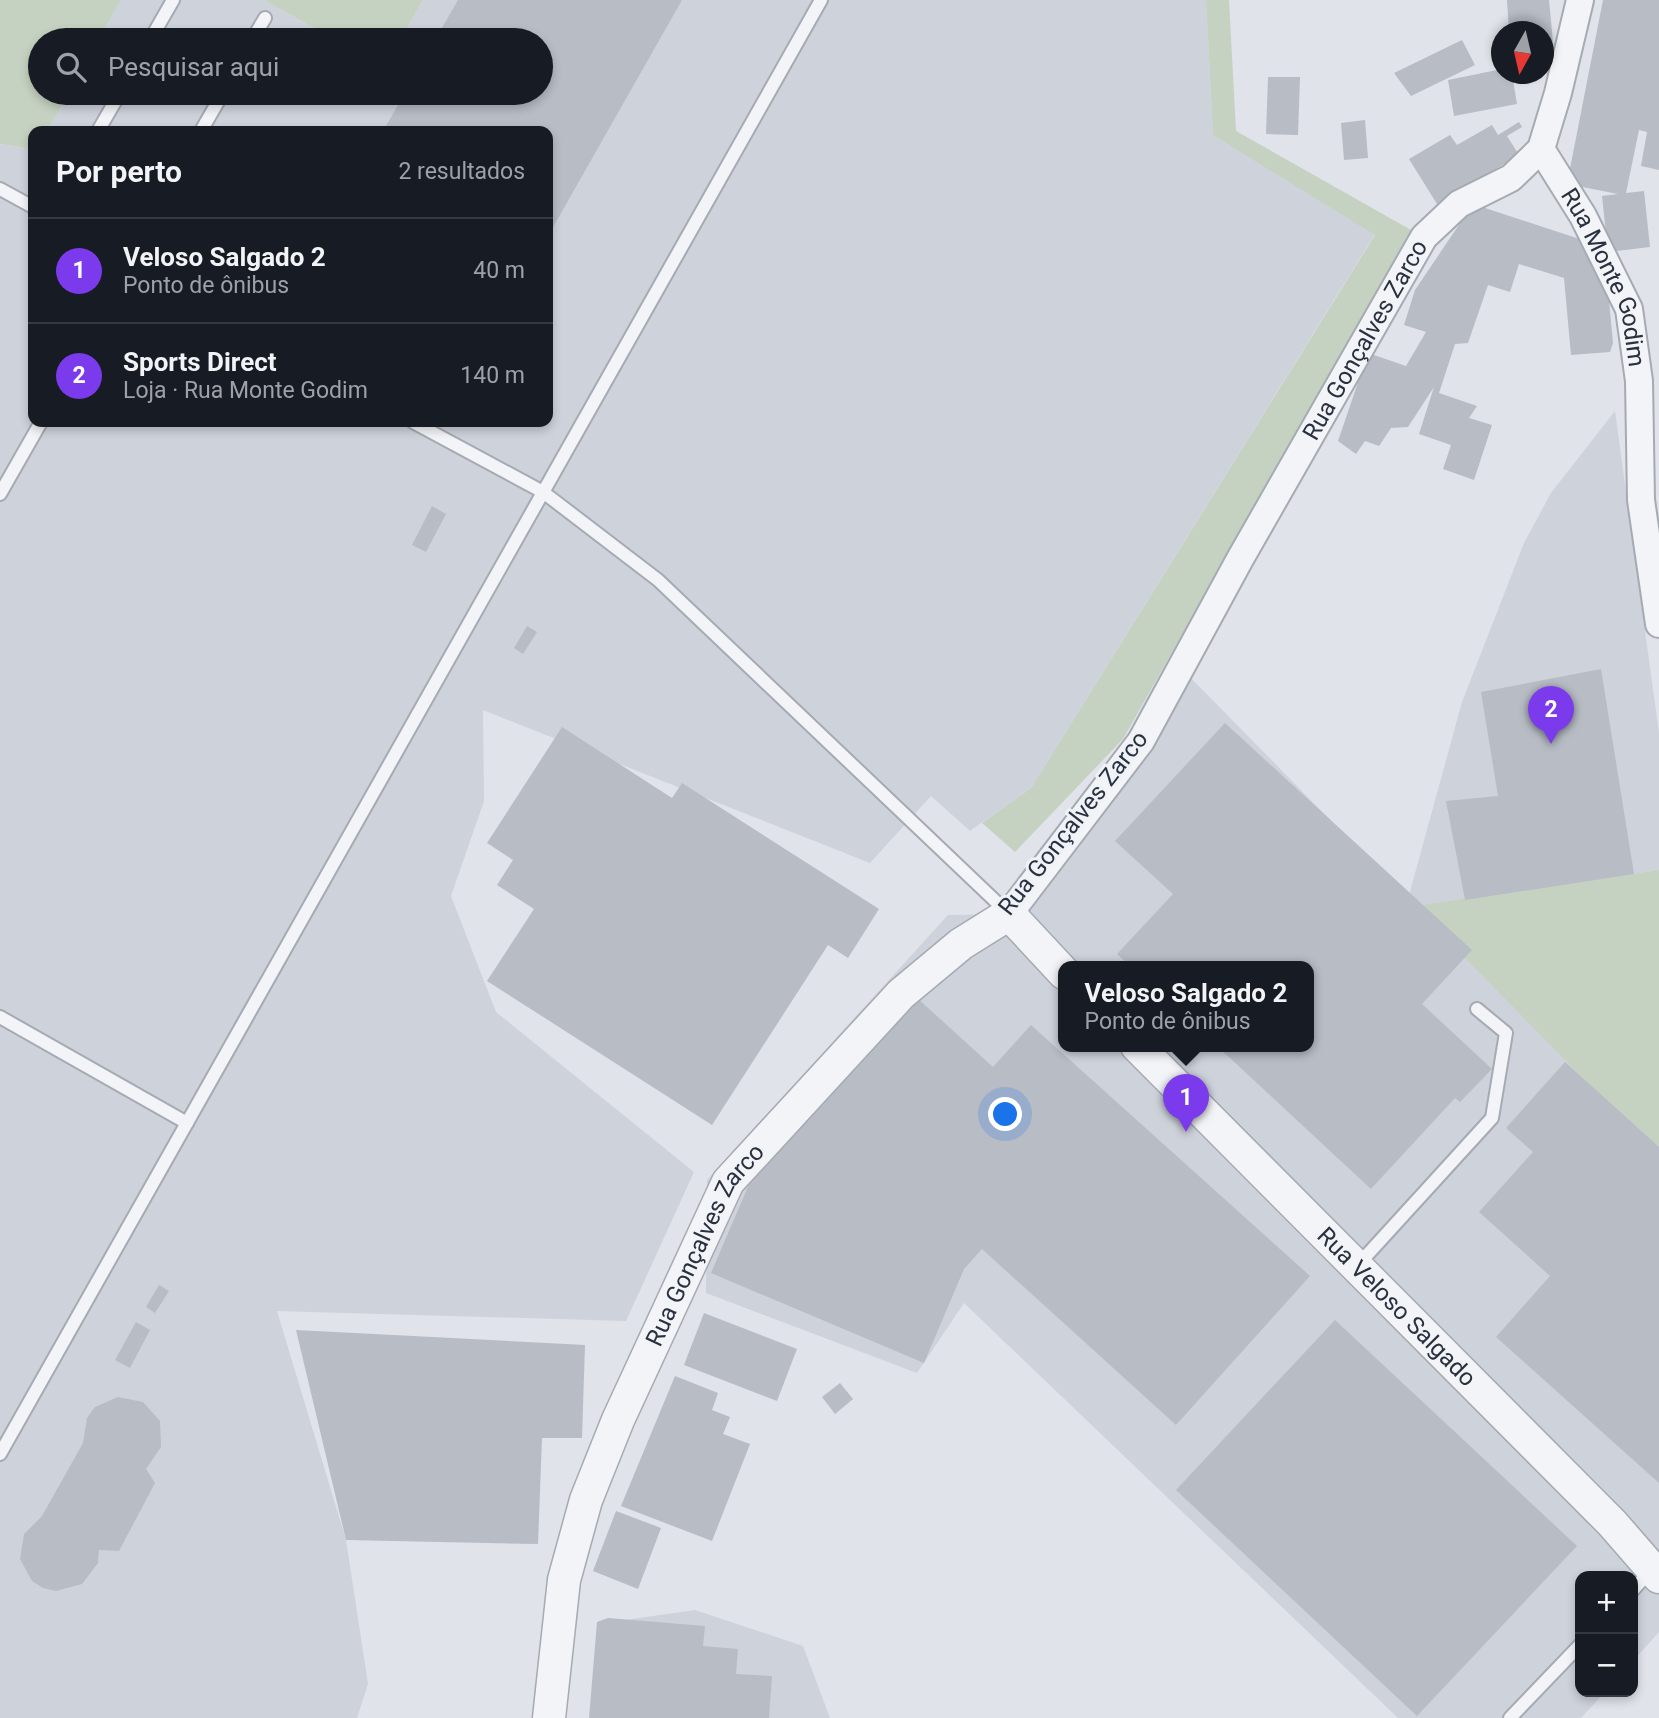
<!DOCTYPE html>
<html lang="pt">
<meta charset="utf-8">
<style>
body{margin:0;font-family:Roboto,sans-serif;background:#242831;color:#f1f3f6}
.controls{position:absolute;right:21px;bottom:21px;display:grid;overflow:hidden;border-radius:14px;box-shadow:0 4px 10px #0003}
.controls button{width:63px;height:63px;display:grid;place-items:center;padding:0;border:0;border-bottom:2px solid #363941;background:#171b24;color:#f1f3f6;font:35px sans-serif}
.compass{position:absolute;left:1491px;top:21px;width:63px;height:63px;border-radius:50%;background:#171b24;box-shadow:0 4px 10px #0003;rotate:188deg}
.you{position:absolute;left:1006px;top:1115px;width:24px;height:24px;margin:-18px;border:5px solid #fff;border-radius:50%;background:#1a73e8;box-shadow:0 0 0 10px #1a73e833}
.badge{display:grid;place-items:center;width:46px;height:46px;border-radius:50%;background:#7c3aed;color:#fff;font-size:23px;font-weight:700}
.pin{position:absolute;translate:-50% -58px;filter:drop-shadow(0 2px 4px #0008)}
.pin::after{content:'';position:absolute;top:37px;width:24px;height:21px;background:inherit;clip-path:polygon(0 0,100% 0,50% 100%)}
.popup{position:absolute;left:1058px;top:961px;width:256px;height:91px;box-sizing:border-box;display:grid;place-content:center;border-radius:14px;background:#171b24;filter:drop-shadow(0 2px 5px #0005);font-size:23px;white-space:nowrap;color:#9ea1a6}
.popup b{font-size:26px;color:#f1f3f6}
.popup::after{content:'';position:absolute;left:50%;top:100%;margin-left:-14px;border:14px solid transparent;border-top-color:#171b24}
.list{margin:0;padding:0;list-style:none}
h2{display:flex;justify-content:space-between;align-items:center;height:91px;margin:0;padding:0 28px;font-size:30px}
h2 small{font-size:23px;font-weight:400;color:#9ea1a6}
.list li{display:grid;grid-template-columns:46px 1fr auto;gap:21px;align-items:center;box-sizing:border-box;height:105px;padding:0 28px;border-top:2px solid #363941}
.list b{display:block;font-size:26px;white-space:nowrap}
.list p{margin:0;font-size:23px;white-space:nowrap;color:#9ea1a6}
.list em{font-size:23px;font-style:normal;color:#9ea1a6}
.icon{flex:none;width:38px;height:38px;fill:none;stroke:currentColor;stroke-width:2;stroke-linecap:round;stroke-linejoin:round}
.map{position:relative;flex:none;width:1659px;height:1718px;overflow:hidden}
.search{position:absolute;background:#171b24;box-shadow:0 4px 10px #0003;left:28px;top:28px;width:525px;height:77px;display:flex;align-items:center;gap:18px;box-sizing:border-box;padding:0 24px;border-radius:38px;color:#9ea1a6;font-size:26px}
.panel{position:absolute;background:#171b24;box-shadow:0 4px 10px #0003;left:28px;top:126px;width:525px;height:301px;border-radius:14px}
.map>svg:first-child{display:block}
.built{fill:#ced2db;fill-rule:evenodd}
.green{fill:#c5d2c1}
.building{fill:#b7bcc5}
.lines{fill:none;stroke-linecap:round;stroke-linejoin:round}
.service-casing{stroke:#a5aab3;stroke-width:16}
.minor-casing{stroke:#a5aab3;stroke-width:30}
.tertiary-casing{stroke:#a5aab3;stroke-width:35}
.service{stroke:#f2f4f7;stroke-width:12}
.minor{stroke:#f2f4f7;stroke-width:26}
.tertiary{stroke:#f2f4f7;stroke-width:32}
.labels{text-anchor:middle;stroke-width:6;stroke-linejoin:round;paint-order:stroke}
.street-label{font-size:24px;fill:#293140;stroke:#eff2f6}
</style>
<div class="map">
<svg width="1659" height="1718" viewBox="0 0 1659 1718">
<rect width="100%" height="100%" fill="#e0e3e9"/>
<g class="built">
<path d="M121 0H264L336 40H98Z"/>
<path d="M423 0H1206L1213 135 1375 234 1031 788 970 831 931 796 870 863 483 710 484 801 451 896 496 1012 694 1172 626 1321 277 1311 346 1540 368 1684 357 1718H0V144L25 148 33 143V422H548V131H47L69 93H541V40H400Z"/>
<path d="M1615 411 1659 733V870L1415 906 1659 1156V1632L1633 1661V1576H1580V1692H1605L1581 1718H1398L964 1303 917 1373 706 1293 707 1180 948 915 1009 914 1181 668 1408 899 1462 702 1524 543 1551 493ZM1064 966H1308V1046H1064Z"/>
<path d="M695 1610 803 1646 830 1718H608L618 1621Z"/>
</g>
<g class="green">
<path d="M0 0H121L98 40H40V93H69L47 131H33V143L26 148 0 144Z"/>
<path d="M264 0H423L400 40H336Z"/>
<path d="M1206 0H1229L1236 131 1411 230 1123 739 1015 852 982 823 1031 788 1375 235 1213 135Z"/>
<path d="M1659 870V1156L1414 906Z"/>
</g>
<g class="building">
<path d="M458 0H682L548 236V131H383L405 93H541V40H435Z"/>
<path d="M1507 0H1549L1554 53 1544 54V32H1509Z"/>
<path d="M1603 0H1659V170L1641 166 1647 132 1639 130 1626 193 1644 191 1650 247 1608 252 1602 196 1618 194 1567 184Z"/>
<path d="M1462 40 1475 65 1411 96 1394 73Z"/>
<path d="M1502 69V74H1512L1517 104 1454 116 1448 80Z"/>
<path d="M1268 77H1300L1298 135 1266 134Z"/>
<path d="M1365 120 1368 158 1344 160 1341 123Z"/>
<path d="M1519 122 1522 127 1507 136 1519 155 1437 204 1409 159 1450 135 1457 145 1492 125 1498 135Z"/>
<path d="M1473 204 1604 247 1613 343 1610 352 1571 355 1564 278 1519 264 1510 292 1488 285 1468 343 1455 344 1439 393 1477 406 1469 418 1492 425 1474 480 1443 469 1451 445 1419 434 1434 387 1408 427 1391 428 1379 446 1365 441 1356 454 1338 441 1368 353 1406 366 1426 332 1404 325 1415 290Z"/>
<path d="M432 506 446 514 426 552 412 545Z"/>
<path d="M527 626 537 632 523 654 514 648Z"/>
<path d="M1601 669 1634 874 1465 900 1446 801 1498 796 1481 692Z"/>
<path d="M1225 723 1472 950 1422 1004 1492 1069 1460 1102 1455 1098 1371 1189 1217 1046H1308V966H1130L1117 954 1173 894 1115 841Z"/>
<path d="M562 727 672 798 682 783 879 909 848 958 828 945 712 1125 487 981 534 909 497 885 513 860 487 843Z"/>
<path d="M916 997 993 1067 1031 1025 1310 1276 1176 1425 982 1249 964 1269 924 1363 711 1273 762 1154Z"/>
<path d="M1565 1062 1659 1147V1483L1496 1337 1550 1276 1479 1212 1533 1152 1506 1128Z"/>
<path d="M159 1285 169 1291 155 1313 146 1307Z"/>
<path d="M704 1313 797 1349 777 1401 684 1365Z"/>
<path d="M1335 1320 1577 1546 1417 1716 1176 1490Z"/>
<path d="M136 1322 150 1330 130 1368 115 1360Z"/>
<path d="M296 1330 585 1345 582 1438H542L538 1544 346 1540Z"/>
<path d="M675 1376 718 1393 712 1410 730 1417 723 1434 750 1444 712 1541 621 1506Z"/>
<path d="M840 1383 853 1399 835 1414 822 1397Z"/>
<path d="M118 1397 143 1402 160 1421 161 1447 146 1469 155 1483 119 1551 99 1550 98 1563 82 1584 56 1591 43 1588 32 1581 20 1559 24 1534 42 1516 83 1443 87 1418 95 1407Z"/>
<path d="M616 1511 661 1528 638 1589 593 1571Z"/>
<path d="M608 1618 705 1626 703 1646 738 1649 736 1674 772 1676 769 1718H589L597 1622Z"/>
</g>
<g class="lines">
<g class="service-casing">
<g id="service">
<path d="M150 40 173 0"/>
<path d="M252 40 265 18"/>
<path d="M98 131 120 93"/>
<path d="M201 131 223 93"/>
<path d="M0 189 33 207"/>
<path d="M413 422 543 492 658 580 1009 914"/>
<path d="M0 494 41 422"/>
<path d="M0 1017 187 1123"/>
<path d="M1357 1266 1492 1118 1506 1033 1477 1009"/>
<path d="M0 1454 821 0"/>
<path d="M1633 1590 1651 1570"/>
<path d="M1510 1718 1580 1645"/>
</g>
</g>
<g class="minor-casing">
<g id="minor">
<path id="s1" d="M1541 149 1583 216 1629 309 1639 381 1641 500 1659 624"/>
<path id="s2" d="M1009 914 1141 741 1240 559 1424 237 1459 204 1511 178 1541 149 1558 93 1580 0"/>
</g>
</g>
<g class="tertiary-casing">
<g id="tertiary">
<path id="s3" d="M1137 1046 1612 1523 1659 1577"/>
<path id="s4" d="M549 1718 564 1580 586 1500 618 1420 728 1182 901 994 961 944 1009 914 1064 973"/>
</g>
</g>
<use href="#service" class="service"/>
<use href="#minor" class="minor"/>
<use href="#tertiary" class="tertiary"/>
</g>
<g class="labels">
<g class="street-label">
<text dy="8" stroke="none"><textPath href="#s1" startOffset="145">Rua Monte Godim</textPath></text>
<text dy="8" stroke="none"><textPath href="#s2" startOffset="677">Rua Gonçalves Zarco</textPath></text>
<text transform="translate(1073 823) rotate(-52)" y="8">Rua Gonçalves Zarco</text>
<text dy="8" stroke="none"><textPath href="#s4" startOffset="504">Rua Gonçalves Zarco</textPath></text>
<text dy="8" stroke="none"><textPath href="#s3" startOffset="368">Rua Veloso Salgado</textPath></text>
</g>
</g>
</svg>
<div class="controls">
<button>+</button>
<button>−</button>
</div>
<svg class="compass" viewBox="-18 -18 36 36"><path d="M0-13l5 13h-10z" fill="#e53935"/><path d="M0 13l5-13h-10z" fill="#9ea1a6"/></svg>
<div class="you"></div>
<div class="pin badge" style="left:1186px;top:1132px">1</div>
<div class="popup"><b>Veloso Salgado 2</b>Ponto de ônibus</div>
<div class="pin badge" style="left:1551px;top:744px">2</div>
<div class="search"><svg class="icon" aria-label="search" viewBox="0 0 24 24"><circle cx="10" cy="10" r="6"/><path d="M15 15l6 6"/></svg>Pesquisar aqui</div>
<section class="panel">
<h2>Por perto<small>2 resultados</small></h2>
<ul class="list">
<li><span class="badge">1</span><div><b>Veloso Salgado 2</b><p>Ponto de ônibus</p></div><em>40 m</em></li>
<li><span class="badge">2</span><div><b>Sports Direct</b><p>Loja · Rua Monte Godim</p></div><em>140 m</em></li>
</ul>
</section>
</div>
